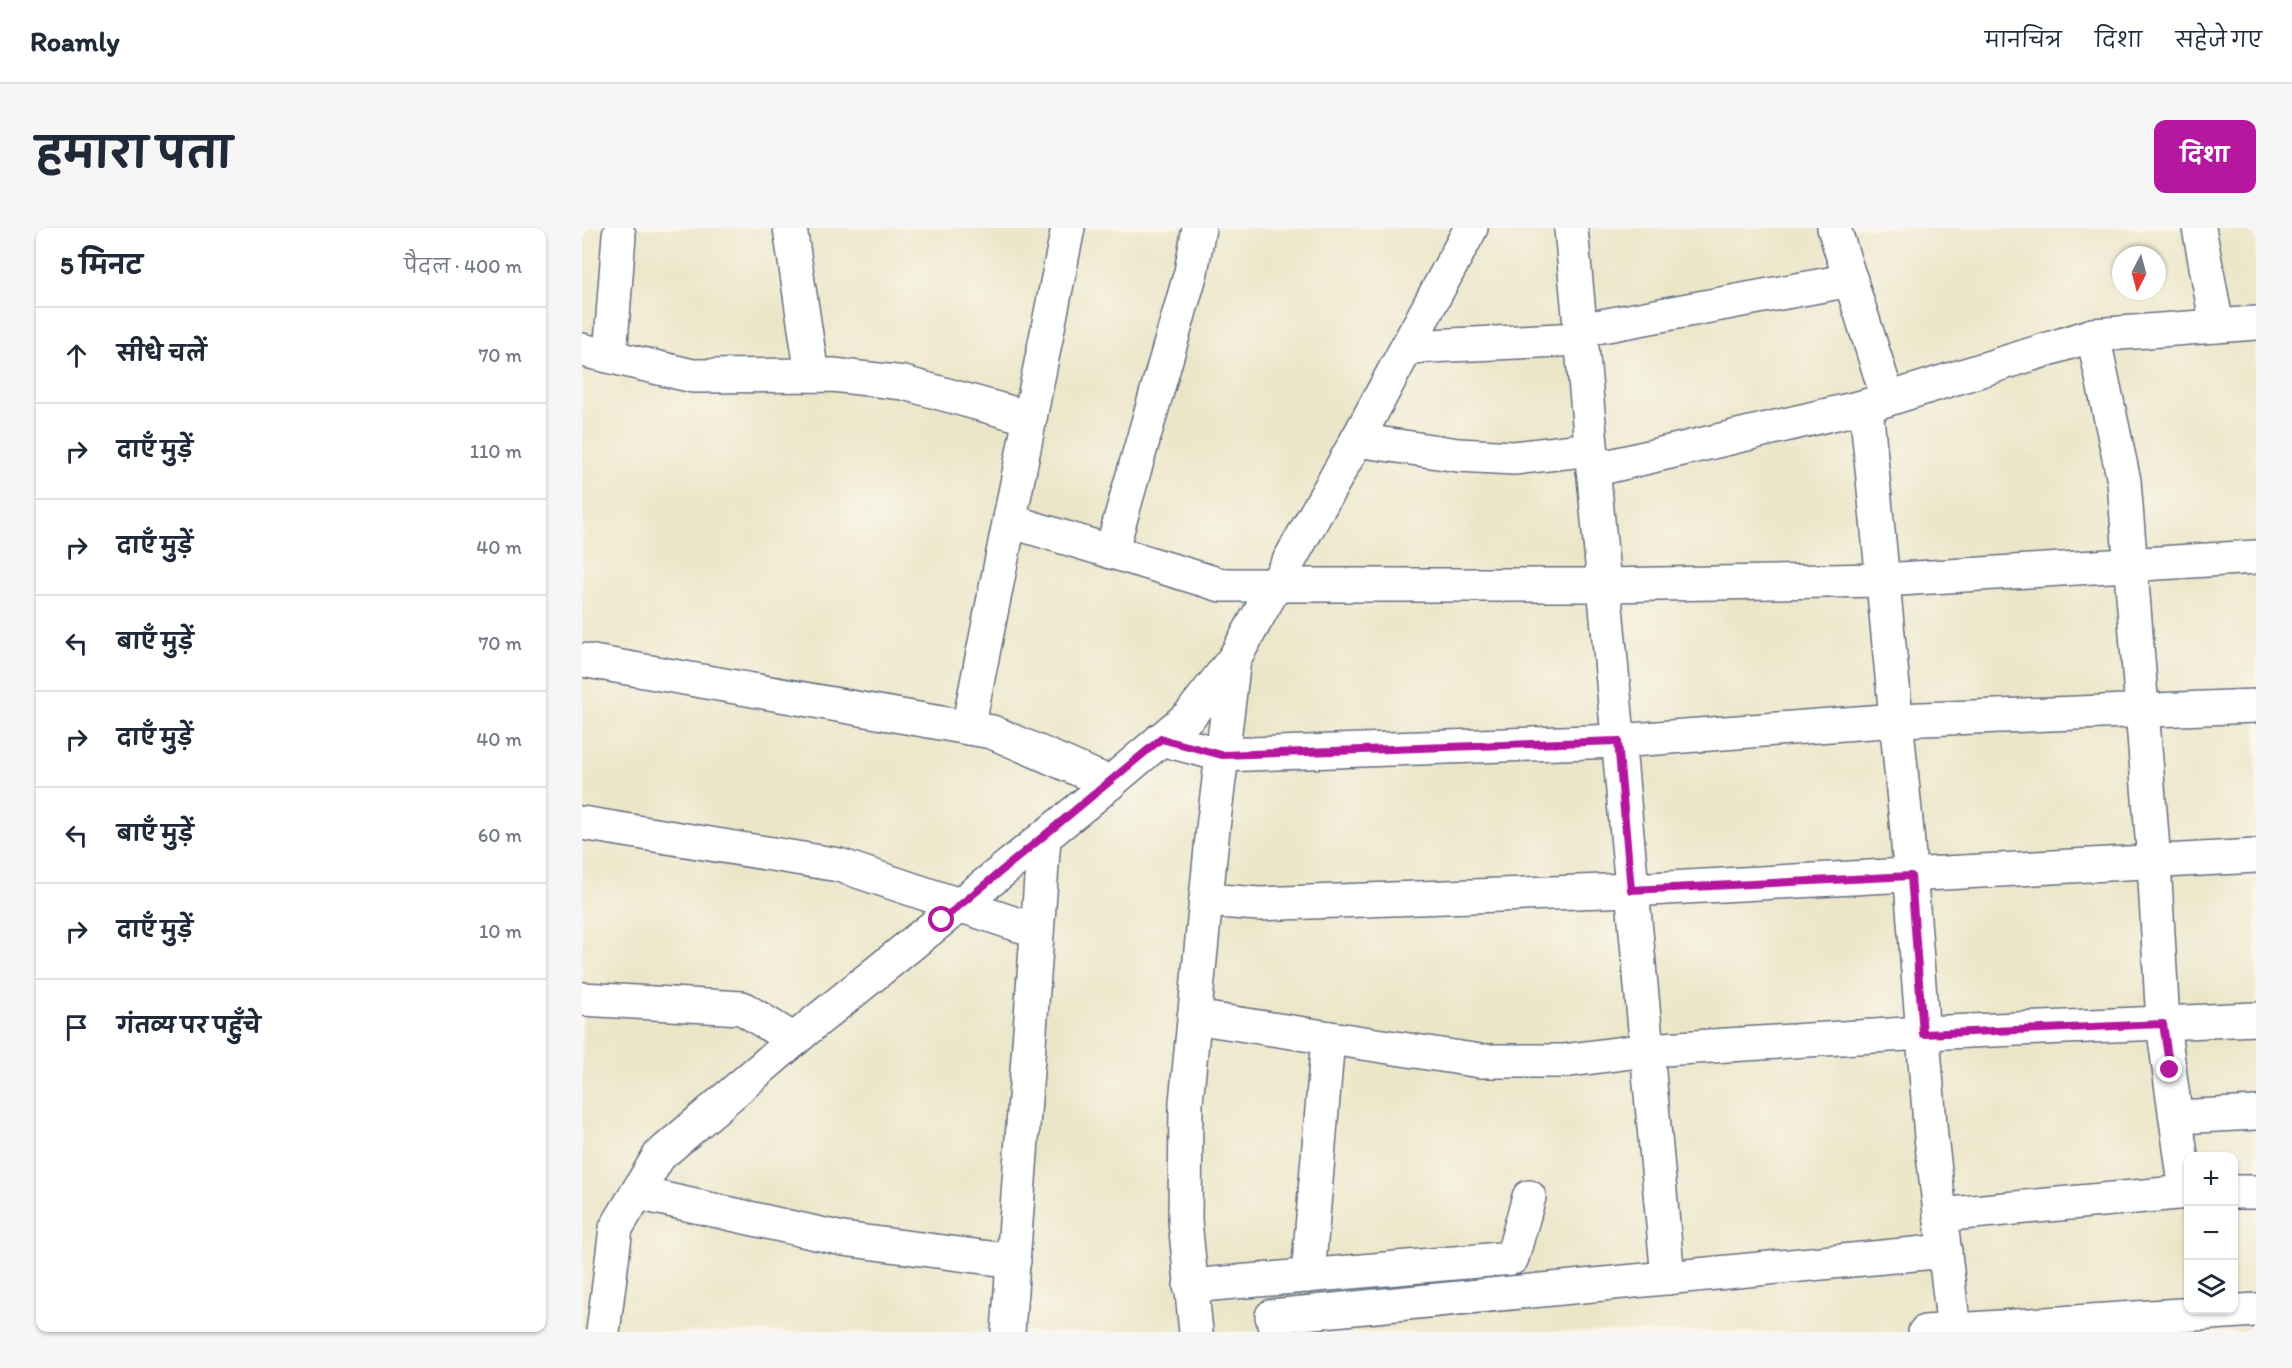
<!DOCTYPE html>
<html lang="hi">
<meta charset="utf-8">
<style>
body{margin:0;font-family:Itim,"Playpen Sans Deva",sans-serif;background:#f6f6f7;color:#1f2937}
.controls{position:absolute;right:18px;bottom:18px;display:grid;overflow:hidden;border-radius:12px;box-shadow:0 2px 4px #0004}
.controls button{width:54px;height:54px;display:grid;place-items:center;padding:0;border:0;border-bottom:2px solid #e0e1e3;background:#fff;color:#1f2937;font:30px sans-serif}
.compass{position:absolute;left:1530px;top:18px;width:54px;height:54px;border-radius:50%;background:#fff;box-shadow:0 2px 4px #0004;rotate:186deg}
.stop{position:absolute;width:18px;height:18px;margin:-14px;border:4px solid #b5179e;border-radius:50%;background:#fff}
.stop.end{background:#b5179e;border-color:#fff;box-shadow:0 2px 6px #0008}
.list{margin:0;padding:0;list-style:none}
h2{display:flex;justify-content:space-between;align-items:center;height:78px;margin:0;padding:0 24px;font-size:26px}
h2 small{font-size:20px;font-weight:400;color:#747a83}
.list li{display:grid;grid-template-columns:39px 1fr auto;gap:18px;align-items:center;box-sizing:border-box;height:96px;padding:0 24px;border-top:2px solid #e0e1e3}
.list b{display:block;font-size:22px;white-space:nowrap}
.list em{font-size:20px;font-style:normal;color:#747a83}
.icon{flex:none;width:33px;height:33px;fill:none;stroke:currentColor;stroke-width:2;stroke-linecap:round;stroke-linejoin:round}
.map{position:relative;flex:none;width:1674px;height:1104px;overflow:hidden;border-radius:12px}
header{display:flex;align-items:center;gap:36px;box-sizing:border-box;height:84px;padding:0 30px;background:#fff;border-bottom:2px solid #e0e1e3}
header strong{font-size:28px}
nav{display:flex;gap:33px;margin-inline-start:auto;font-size:21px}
.intro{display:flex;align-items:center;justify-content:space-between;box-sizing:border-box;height:144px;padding:0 36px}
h1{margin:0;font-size:42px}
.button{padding:15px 27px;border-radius:12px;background:#b5179e;color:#fff;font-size:21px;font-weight:700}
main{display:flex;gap:36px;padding:0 36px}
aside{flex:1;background:#fff;border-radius:12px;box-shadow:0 2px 4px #0004}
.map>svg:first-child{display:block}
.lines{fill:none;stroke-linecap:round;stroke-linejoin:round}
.minor-casing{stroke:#646f83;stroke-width:36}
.minor{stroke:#fff;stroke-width:33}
.route{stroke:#b5179e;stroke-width:8}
</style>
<header>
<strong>Roamly</strong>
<nav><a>मानचित्र</a><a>दिशा</a><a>सहेजे गए</a></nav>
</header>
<div class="intro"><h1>हमारा पता</h1><a class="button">दिशा</a></div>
<main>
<aside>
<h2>5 मिनट<small>पैदल · 400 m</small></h2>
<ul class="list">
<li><svg class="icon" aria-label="ahead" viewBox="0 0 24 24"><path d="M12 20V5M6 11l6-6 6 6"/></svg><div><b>सीधे चलें</b></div><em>70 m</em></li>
<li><svg class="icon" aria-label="right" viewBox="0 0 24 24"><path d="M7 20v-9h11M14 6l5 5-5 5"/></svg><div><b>दाएँ मुड़ें</b></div><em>110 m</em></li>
<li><svg class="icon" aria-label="right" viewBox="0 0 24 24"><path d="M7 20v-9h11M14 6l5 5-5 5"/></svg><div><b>दाएँ मुड़ें</b></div><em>40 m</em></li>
<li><svg class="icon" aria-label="left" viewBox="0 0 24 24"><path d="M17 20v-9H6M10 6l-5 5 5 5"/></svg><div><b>बाएँ मुड़ें</b></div><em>70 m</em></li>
<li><svg class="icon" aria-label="right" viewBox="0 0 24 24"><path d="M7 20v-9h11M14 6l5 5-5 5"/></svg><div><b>दाएँ मुड़ें</b></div><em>40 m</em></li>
<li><svg class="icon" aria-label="left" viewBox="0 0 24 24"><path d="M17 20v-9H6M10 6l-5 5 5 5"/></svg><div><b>बाएँ मुड़ें</b></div><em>60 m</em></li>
<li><svg class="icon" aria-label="right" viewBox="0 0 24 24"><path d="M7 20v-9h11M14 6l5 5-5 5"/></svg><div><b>दाएँ मुड़ें</b></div><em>10 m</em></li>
<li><svg class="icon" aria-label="arrive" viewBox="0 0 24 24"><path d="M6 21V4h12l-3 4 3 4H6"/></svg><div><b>गंतव्य पर पहुँचे</b></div></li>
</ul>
</aside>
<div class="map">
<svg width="1674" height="1104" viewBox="0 0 1674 1104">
<rect width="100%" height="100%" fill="#fbf7ec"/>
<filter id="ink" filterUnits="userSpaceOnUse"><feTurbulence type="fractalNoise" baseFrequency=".0167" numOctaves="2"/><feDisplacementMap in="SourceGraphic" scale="12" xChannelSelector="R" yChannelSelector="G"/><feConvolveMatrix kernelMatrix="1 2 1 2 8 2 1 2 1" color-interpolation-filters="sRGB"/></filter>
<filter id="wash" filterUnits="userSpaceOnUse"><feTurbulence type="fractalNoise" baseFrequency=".008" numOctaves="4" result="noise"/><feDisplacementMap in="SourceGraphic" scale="24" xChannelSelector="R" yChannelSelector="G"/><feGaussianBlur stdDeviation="1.35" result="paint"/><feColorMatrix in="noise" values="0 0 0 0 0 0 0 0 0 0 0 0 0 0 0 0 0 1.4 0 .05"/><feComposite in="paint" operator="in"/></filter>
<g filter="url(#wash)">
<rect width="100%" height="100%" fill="#ece6c9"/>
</g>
<g filter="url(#ink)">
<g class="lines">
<g class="minor-casing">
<g id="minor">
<path d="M208 0 230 147"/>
<path d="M989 0 1086 1050"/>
<path d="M1252 0 1306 171"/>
<path d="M1617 0 1635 98"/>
<path d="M998 102 1269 52"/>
<path d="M1511 107 1542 253 1572 634 1581 796 1604 964"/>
<path d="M825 119 999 111"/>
<path d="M0 122 111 148 251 147 322 155 448 190"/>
<path d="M28 128 37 7"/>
<path d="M1284 178 1325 604 1349 909 1372 1102"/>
<path d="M775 212 876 227 932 230 1009 221"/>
<path d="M1011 242 1284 178 1511 107 1674 95"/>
<path d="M428 293 639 357H1021L1301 352 1674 329"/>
<path d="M529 324 609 44 617 0"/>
<path d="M0 432 410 504 528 555"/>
<path d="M386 500 486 0"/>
<path d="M579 511 640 527 1036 513 1315 492 1674 478"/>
<path d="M0 595 257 637 455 703"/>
<path d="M624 672 677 676 1049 662 1674 628"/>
<path d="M0 771 160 780 212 812"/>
<path d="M612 789 898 833H981L1064 822 1341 805 1674 791"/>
<path d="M1594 889 1674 885"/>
<path d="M1652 964H1674"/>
<path d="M55 965 261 1011 432 1033"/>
<path d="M1358 987 1606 964"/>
<path d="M726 1048 746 810"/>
<path d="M608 1058 930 1030 947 969"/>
<path d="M21 1104 34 1000 77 928 232 795 503 576 608 487 652 431 775 212 889 0"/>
<path d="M426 1104 462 610"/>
<path d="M614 1104 603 993 604 874 631 600 652 431"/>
<path d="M694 1104 690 1088 1363 1023"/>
<path d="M1343 1104 1674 1082"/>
</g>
</g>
<use href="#minor" class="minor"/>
</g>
</g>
<g class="lines" filter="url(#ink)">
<path class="route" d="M360 692 579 511 640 527 1036 513 1049 662 1329 648 1341 806 1581 796 1588 842"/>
</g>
</svg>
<div class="controls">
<button>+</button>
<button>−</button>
<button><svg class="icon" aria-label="layers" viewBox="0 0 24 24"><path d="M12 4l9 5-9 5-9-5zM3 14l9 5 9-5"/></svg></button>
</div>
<svg class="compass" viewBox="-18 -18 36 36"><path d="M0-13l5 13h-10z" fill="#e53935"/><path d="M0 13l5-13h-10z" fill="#747a83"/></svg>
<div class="stop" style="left:360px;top:692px"></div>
<div class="stop end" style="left:1588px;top:842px"></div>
</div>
</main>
